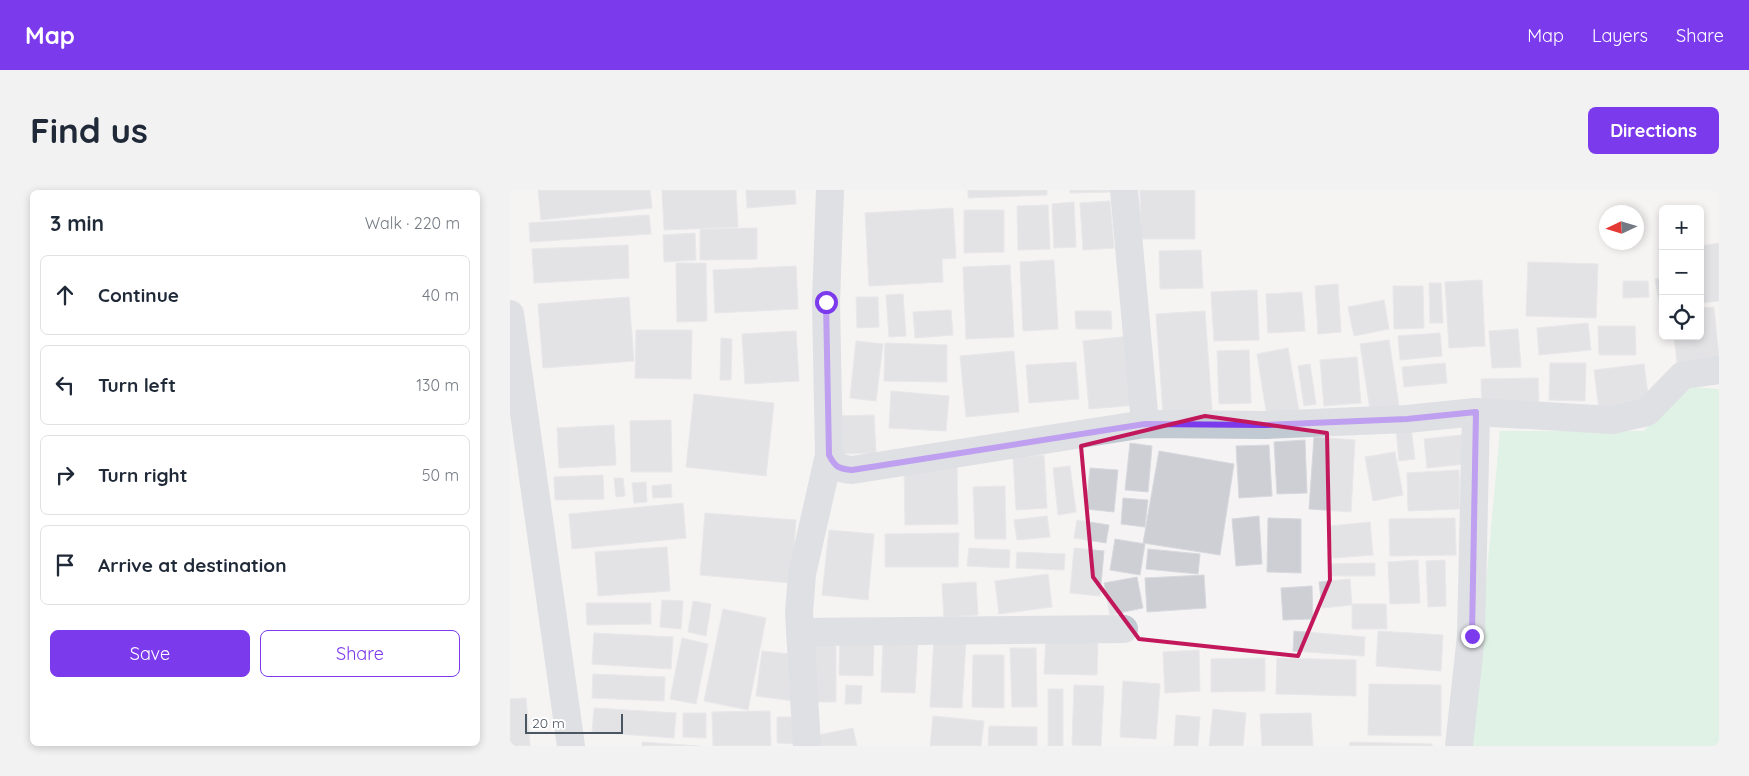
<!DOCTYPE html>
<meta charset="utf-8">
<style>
body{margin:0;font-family:Quicksand,sans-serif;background:#f2f2f3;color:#1f2937}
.controls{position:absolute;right:15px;top:15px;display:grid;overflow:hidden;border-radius:8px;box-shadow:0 2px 8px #0003}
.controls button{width:45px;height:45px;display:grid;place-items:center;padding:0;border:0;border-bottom:1px solid #e0e1e3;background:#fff;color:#1f2937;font:25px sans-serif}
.compass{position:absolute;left:1089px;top:15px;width:45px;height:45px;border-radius:50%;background:#fff;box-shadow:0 2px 8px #0003;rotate:266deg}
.scale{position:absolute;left:15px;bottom:12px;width:98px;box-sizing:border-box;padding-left:5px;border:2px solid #4a5661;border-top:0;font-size:14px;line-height:18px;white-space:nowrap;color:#4a5661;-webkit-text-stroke:4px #fff;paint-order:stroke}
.stop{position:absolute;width:15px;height:15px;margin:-11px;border:4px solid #7c3aed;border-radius:50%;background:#fff}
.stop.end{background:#7c3aed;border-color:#fff;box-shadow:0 1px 5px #0008}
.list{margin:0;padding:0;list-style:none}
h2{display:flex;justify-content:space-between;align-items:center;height:65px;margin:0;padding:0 20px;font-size:21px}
h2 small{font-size:16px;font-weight:400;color:#747a83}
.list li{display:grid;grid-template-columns:32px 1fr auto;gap:15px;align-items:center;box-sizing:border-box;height:80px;margin:0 10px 10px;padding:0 10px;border:1px solid #e0e1e3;border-radius:8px}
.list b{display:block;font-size:19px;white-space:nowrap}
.list em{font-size:16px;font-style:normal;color:#747a83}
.actions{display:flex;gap:10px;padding:15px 20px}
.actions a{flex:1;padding:11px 0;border:1px solid #7c3aed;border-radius:8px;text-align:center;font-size:18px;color:#7c3aed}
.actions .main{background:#7c3aed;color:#fff}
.icon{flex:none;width:28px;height:28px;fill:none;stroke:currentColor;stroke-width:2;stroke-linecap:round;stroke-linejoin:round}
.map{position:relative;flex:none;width:1209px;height:556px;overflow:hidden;border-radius:8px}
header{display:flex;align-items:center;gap:30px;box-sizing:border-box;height:70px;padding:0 25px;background:#7c3aed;color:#fff}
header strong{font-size:24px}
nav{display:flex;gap:28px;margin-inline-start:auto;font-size:18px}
.intro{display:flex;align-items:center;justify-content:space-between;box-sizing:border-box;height:120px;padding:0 30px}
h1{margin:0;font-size:35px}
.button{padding:12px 22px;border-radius:8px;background:#7c3aed;color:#fff;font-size:18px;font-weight:700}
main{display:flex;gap:30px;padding:0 30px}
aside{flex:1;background:#fff;border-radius:8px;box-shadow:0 2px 8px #0003}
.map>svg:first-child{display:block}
.green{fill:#c3f1d5}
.building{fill:#cdcfd5;stroke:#d7d9de}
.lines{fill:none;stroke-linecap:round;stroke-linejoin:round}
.minor{stroke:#c1cad2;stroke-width:28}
.route{stroke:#7c3aed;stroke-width:6}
.marked{fill:none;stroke:#c2185b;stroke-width:4;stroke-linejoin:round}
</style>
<header>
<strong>Map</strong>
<nav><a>Map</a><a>Layers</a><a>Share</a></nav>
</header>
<div class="intro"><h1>Find us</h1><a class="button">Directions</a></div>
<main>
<aside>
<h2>3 min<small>Walk · 220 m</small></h2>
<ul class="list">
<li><svg class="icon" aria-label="ahead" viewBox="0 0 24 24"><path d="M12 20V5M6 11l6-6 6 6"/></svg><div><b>Continue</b></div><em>40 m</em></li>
<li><svg class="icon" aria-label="left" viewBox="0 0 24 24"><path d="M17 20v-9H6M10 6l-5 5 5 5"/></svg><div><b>Turn left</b></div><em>130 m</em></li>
<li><svg class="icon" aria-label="right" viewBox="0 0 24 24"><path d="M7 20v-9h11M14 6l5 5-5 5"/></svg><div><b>Turn right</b></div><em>50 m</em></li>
<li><svg class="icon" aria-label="arrive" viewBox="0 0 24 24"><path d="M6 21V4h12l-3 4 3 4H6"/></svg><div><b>Arrive at destination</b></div></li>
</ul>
<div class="actions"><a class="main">Save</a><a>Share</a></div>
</aside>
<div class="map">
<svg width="1209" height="556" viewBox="0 0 1209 556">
<rect width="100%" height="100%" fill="#f5f3f3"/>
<path class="green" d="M1172 196 1209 199V556H961L990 241H1134Z"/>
<g class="building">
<path d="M28 0H140L142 18 31 30Z"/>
<path d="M152 0H226L228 37 154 40Z"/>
<path d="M236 0H285L286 14 237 18Z"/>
<path d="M458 0H537V5L458 8Z"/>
<path d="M560 0H601V2L560 3Z"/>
<path d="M630 0H685V49H631Z"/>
<path d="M600 11 604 58 573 60 570 13Z"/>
<path d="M564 12 566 57 544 58 542 14Z"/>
<path d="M538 15 540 59 508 60 507 16Z"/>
<path d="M443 18 446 68 432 69 433 92 359 96 355 23Z"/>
<path d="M454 20H494V62L454 63Z"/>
<path d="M139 25 141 44 20 52 19 33Z"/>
<path d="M247 38V69L190 70V39Z"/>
<path d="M185 43 186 70 154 72 153 45Z"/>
<path d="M1209 53V111L1190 113V56Z"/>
<path d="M118 55 119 88 24 93 22 59Z"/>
<path d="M691 60 693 98 650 99 649 61Z"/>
<path d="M544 70 548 139 513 141 510 72Z"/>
<path d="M1018 72 1088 74 1086 128 1016 126Z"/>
<path d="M166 73H196L197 131 167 132Z"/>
<path d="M500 75 504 147 456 149 453 77Z"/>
<path d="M286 76 288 119 205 123 203 80Z"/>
<path d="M1153 88V122H1151L1145 89Z"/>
<path d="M972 90 975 156 939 158 935 92Z"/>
<path d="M1113 91H1138L1139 107 1113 108Z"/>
<path d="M919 93H931L933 133H920Z"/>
<path d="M828 94 831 142 808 144 805 96Z"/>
<path d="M883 96H913L914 138 884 139Z"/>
<path d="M747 100 749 150 704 151 701 102Z"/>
<path d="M792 102 795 141 758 143 756 104Z"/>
<path d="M393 104 396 146 379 147 376 105Z"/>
<path d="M119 107 124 171 33 178 28 114Z"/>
<path d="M346 107H368L369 137 347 138Z"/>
<path d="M874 110 879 139 844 146 838 117Z"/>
<path d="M1204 117 1209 167 1167 172 1164 146H1190V118Z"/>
<path d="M441 120 443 145 405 148 403 122Z"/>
<path d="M565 121H601L602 139H566Z"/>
<path d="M695 121 702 220 653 223 646 124Z"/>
<path d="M1078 133 1081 160 1029 165 1027 138Z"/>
<path d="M1088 136H1125L1126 165H1089Z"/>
<path d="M1008 139 1011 177 982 178 979 141Z"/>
<path d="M126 140H182L181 189 125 188Z"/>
<path d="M286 141 289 191 235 194 232 144Z"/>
<path d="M930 143 932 166 890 170 888 146Z"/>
<path d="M621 146 628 215 579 219 573 151Z"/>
<path d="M211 148 222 149 221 190H210Z"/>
<path d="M879 150 889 216 860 220 850 154Z"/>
<path d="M346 151 373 154 366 211 340 208Z"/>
<path d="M375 153 437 155V192L374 191Z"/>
<path d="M778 158 789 221 757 227 747 164Z"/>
<path d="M739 160 741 213 709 214 707 161Z"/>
<path d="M504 161 509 222 456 227 450 166Z"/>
<path d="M847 167 851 213 814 216 810 170Z"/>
<path d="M566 172 569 209 519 213 516 175Z"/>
<path d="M935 173 937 193 894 197 892 177Z"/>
<path d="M1040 173H1076L1075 211 1039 210Z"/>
<path d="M800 174 806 214 794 216 788 176Z"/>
<path d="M1134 174 1139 212 1089 219 1084 180Z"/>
<path d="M1028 188 1029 214 972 215 971 189Z"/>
<path d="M381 201 439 206 436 241 379 238Z"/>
<path d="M184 204 264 213 256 286 176 277Z"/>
<path d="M364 225 366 263 329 264 328 226Z"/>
<path d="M161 230 162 282H121L120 231Z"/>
<path d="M104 235 106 275 49 278 47 238Z"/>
<path d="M901 237 905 269 889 271 886 239Z"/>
<path d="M952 245 955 274 917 278 914 249Z"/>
<path d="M804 247 845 250 841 322 799 319Z"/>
<path d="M795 250 797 303 767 304 764 252Z"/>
<path d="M620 253 642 256 638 302 615 300Z"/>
<path d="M759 255 762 306 729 308 726 256Z"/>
<path d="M649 261 724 274 710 365 633 353Z"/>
<path d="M885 262 893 305 863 311 855 267Z"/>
<path d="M534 265 537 318 506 320 503 268Z"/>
<path d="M447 274 448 334 395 335 394 275Z"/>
<path d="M560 276 566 322 548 325 543 278Z"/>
<path d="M580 278 608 280 604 322 576 319Z"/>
<path d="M949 280 950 319 898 321 897 283Z"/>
<path d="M93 285 94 309 45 310 44 287Z"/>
<path d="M104 288H113L115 306 106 307Z"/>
<path d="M136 292 137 312 124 313 122 293Z"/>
<path d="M161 294 162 307 143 308 142 296Z"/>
<path d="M495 296 496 349H465L463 297Z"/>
<path d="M613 308 638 310 635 337 611 334Z"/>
<path d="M173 313 176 348 62 359 59 324Z"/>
<path d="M195 323 286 330 281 393 190 385Z"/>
<path d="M537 326 540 347 507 350 504 330Z"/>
<path d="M749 326 752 374 726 376 722 329Z"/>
<path d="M758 328 791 329V383L757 382Z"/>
<path d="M945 328 946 365 880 366 879 329Z"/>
<path d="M567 330 599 335 596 353 564 348Z"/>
<path d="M860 332 863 365 823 368 820 336Z"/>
<path d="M319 340 364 344 358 410 312 405Z"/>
<path d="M449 343 448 377H375V344Z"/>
<path d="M605 349 635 354 630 385 600 380Z"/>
<path d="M157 357 160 401 88 406 85 362Z"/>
<path d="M459 358 500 360 499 378 457 376Z"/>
<path d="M564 358 594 361 590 406 560 403Z"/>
<path d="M638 359 690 364 688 384 636 379Z"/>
<path d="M507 362 555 364 554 380 506 378Z"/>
<path d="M908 370 910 413 880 414 878 372Z"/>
<path d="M935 370 936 416 918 417 916 371Z"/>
<path d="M865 373V386H819V374Z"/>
<path d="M538 384 542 417 489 424 485 391Z"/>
<path d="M694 385 696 418 637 422 635 388Z"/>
<path d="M627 387 633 418 600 425 594 393Z"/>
<path d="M840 389 842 415 812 418 809 392Z"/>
<path d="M466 392 468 425 434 427 432 394Z"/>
<path d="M802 396 803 429 773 430 771 398Z"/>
<path d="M152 410 173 411 171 439 150 437Z"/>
<path d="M183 411 201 414 196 446 178 442Z"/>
<path d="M76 413H141V434L77 435Z"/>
<path d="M842 414H876L877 439H842Z"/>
<path d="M213 419 256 428 238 520 194 511Z"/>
<path d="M784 441 855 447 854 466 783 461Z"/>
<path d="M868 441 933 445 931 481 866 476Z"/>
<path d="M84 443 163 447 161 479 82 474Z"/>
<path d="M326 445V512H301L300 446Z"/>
<path d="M172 448 198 454 186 514 160 509Z"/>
<path d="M424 448 456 450 452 518 420 517Z"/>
<path d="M536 448 588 450 587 485 534 484Z"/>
<path d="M330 449H364L363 486 329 485Z"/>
<path d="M373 450 408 451 405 503 371 502Z"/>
<path d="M500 458H526L527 517H502Z"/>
<path d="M689 460 690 501 655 503 653 462Z"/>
<path d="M252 461 290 465 284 511 246 506Z"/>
<path d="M463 465H494V518L462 517Z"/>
<path d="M755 468V501L701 502V469Z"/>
<path d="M767 468 846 470V506L766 504Z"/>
<path d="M83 484 155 487 154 511 82 508Z"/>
<path d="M613 491 650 494 646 549 610 547Z"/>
<path d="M859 494 931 495V546L858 545Z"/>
<path d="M336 495 352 496 351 514H335Z"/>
<path d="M564 495 594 496 591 556 562 555Z"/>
<rect x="538" y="499" width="15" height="57"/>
<path d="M16 508 20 556H0V509Z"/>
<path d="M84 518 166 523 164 548 82 542Z"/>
<path d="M703 519 736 523 733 556H699Z"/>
<path d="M260 521 261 556H203L202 522Z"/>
<path d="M173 523H196V548L173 547Z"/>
<path d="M801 523 803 556H752L750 524Z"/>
<path d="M666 525 690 527 688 556H664Z"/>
<path d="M423 526 474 531 471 556H420Z"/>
<path d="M267 527H289L288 554 267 553Z"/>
<path d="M479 536 527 537V556H478Z"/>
<path d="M343 538 347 556H306L304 546Z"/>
<path d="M132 552 189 556H132Z"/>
<path d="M840 552 922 554V556H839Z"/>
</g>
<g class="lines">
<g class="minor">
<path d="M614 0 635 234"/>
<path d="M0 124 61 556"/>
<path d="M319 265C325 276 329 279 342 280L635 234 756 235 897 229 966 222 1102 230 1137 222 1173 185 1209 180"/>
<path d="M290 442 614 439"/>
<path d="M297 556 289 423 292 384 319 265 316 112 320 0"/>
<path d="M949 556 961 446 966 222"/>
</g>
</g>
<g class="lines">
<path class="route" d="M316 112 319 265C325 277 329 279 342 280L635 234 756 235 897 229 966 222 962 446"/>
</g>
<path d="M0 0H1209V556H0ZM695 226 817 243 820 390 788 466 629 449 583 387 571 256Z" fill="#f5f3f3" fill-opacity=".55" fill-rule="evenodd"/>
<path class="marked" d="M695 226 817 243 820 390 788 466 629 449 583 387 571 256Z"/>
</svg>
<div class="controls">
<button>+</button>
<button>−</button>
<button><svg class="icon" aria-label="locate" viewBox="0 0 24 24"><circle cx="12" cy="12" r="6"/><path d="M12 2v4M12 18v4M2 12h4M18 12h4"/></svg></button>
</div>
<svg class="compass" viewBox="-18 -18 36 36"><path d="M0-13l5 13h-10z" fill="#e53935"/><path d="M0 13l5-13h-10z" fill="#747a83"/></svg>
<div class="scale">20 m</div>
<div class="stop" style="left:316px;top:112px"></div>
<div class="stop end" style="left:962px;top:446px"></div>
</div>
</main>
